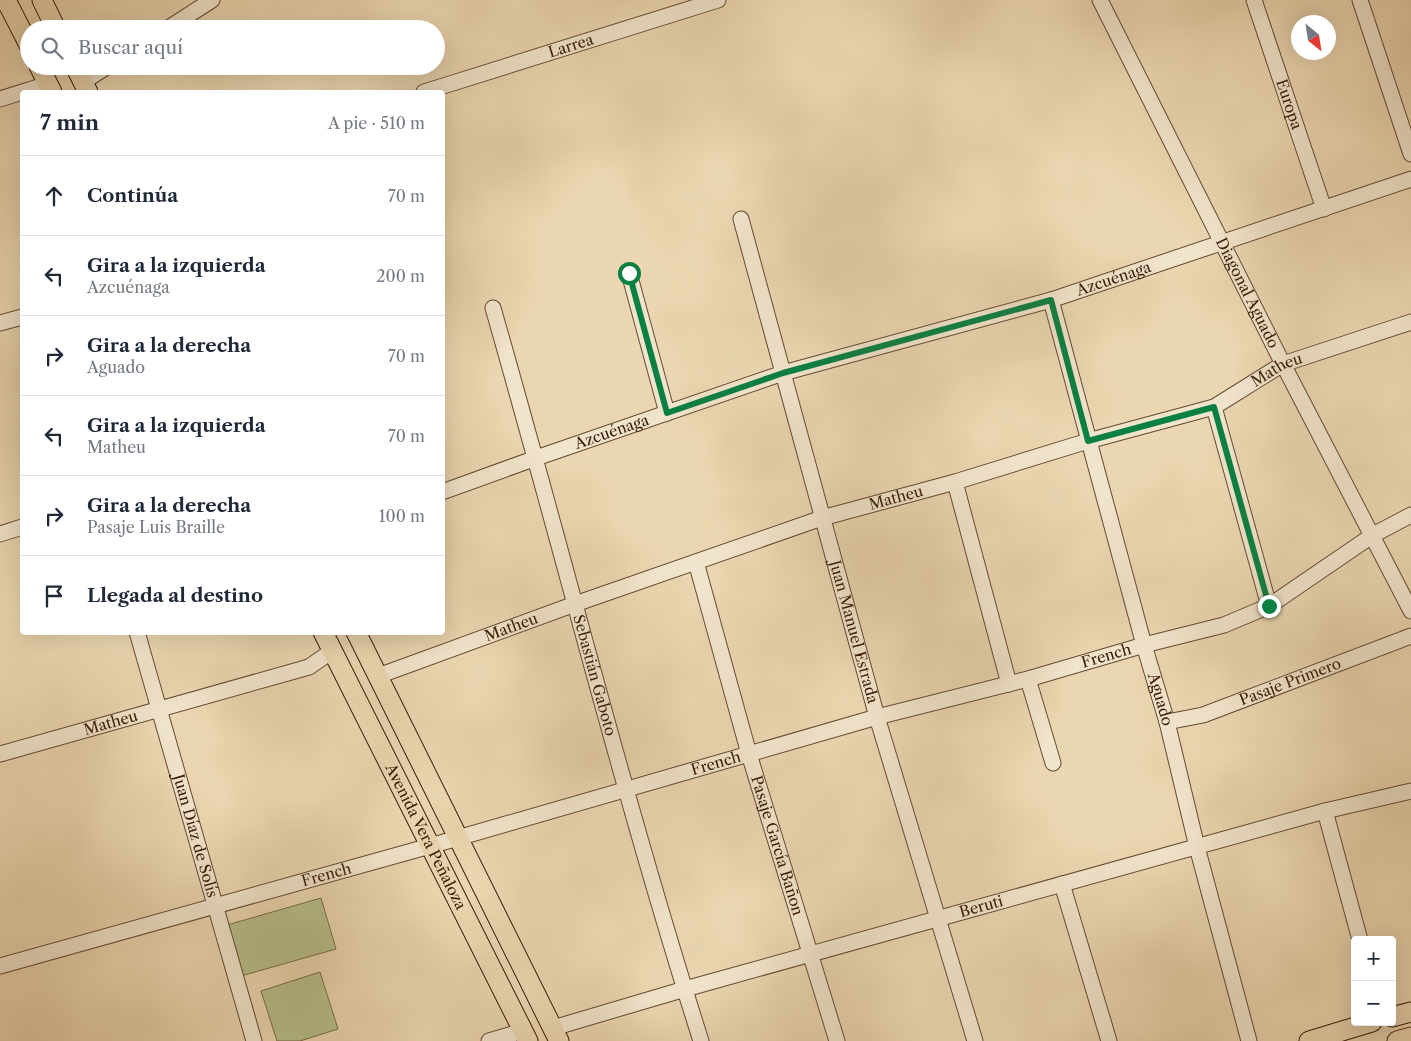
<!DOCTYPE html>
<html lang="es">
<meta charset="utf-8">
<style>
body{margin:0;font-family:"Libre Caslon Text",serif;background:#f6f6f7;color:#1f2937}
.controls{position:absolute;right:15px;bottom:15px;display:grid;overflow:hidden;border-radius:5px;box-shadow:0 5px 20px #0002}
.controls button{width:45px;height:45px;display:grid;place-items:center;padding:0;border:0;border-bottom:1px solid #e0e1e3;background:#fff;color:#1f2937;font:25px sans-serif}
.compass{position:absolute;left:1291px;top:15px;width:45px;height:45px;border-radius:50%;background:#fff;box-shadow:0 5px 20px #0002;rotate:150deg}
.stop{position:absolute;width:15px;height:15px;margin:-11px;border:4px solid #0b8043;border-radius:50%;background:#fff}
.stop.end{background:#0b8043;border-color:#fff;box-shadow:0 1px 5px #0008}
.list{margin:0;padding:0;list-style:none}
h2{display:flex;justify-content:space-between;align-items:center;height:65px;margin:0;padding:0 20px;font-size:21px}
h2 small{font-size:16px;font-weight:400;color:#747a83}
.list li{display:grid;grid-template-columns:32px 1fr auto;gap:15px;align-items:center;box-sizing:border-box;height:80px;padding:0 20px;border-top:1px solid #e0e1e3}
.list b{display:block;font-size:19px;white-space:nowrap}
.list p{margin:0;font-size:16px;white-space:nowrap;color:#747a83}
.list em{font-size:16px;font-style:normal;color:#747a83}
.icon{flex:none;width:28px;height:28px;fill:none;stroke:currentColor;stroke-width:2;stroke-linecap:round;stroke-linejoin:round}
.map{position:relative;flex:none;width:1411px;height:1041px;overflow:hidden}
.search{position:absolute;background:#fff;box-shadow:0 5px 20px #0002;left:20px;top:20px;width:425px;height:55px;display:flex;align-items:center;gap:12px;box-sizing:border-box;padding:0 18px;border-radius:28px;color:#747a83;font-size:19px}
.panel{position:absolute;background:#fff;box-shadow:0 5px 20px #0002;left:20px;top:90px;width:425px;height:545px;border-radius:5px}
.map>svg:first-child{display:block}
.pitch{fill:#b6be8b;stroke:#776c49}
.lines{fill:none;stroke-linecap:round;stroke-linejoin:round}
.minor-casing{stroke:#644a31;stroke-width:17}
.major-casing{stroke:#381b07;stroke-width:21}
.minor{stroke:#f1e4cc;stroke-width:15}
.major{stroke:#ead6b0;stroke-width:19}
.route{stroke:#0b8043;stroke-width:6}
.labels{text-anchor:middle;stroke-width:4.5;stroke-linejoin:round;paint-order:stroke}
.street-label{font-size:15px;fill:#381b07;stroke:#f1e4cc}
</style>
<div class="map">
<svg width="1411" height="1041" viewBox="0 0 1411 1041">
<rect width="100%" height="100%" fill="#ead6b0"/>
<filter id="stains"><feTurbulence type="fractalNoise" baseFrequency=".004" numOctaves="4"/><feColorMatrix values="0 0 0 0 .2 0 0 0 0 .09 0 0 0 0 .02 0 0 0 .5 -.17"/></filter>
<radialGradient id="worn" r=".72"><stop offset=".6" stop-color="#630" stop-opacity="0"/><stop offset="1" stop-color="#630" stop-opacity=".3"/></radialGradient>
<g class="pitch">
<path d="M321 898 336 949 241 976 227 925Z"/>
<path d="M320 972 338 1029 300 1041H277L261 991Z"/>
</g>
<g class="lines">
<g class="minor-casing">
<g id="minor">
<path id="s1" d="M1100 0 1283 364 1411 611"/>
<path id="s2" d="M1254 0 1324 209"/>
<path d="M1360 0 1411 154"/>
<path d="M167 29 212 0"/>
<path d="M83 82 108 66"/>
<path id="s3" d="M424 92 718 0"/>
<path d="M0 99 48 84"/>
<path id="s4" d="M741 219 877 717 975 1041"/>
<path d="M629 273 667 413"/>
<path id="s5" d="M1051 300 1144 645 1167 722 1197 847 1249 1041"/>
<path id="s6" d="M493 308C563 552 624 799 701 1041"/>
<path d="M0 323 22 317"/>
<path d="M1214 407 1269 606"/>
<path d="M955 482 1009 684"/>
<path id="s7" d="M442 492 536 458 783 373 1051 300 1411 179"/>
<path d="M0 534 22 527"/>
<path id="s8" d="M696 562 749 754 837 1041"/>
<path id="s9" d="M137 632 254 1041"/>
<path id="s10" d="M378 676 575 604 822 518 955 482 1088 441 1214 407 1283 364 1411 322"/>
<path d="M1028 679 1053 763"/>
<path id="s11" d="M1167 722 1203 715 1411 636"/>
<path id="s12" d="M0 754 309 667 332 651"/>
<path d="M1325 811 1360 940"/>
<path d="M1062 884 1109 1041"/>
<path id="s13" d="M0 966 430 846 877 717 1028 679 1144 645 1224 625 1269 606 1373 535 1411 515"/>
<path id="s14" d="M553 1028 685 989 1325 811 1411 791"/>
<path d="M489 1041 523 1031"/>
</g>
</g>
<g class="major-casing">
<g id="major">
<path d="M6 0 29 45"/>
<path d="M42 0 56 29"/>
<path d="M39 66 52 92"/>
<path d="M75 66 88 92"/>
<path id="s15" d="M323 632 528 1041"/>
<path d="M356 632 559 1041"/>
<path d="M1392 1017 1411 1012"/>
<path d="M1309 1041 1372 1022"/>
<path d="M1397 1041 1411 1037"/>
</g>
</g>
<use href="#minor" class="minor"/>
<use href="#major" class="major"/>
</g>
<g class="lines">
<path class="route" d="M629 273 667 413 783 373 1051 300 1088 441 1214 407 1269 606"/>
</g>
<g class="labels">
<g class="street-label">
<text dy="5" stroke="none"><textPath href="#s3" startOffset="154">Larrea</textPath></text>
<text dy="5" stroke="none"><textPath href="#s2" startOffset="110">Europa</textPath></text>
<text dy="5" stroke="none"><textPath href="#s7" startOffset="705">Azcuénaga</textPath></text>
<text dy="5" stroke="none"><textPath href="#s1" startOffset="328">Diagonal Aguado</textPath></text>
<text dy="5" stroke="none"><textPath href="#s10" startOffset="952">Matheu</textPath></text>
<text dy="5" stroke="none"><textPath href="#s7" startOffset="180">Azcuénaga</textPath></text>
<text dy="5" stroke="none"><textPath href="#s10" startOffset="548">Matheu</textPath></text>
<text dy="5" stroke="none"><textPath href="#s10" startOffset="142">Matheu</textPath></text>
<text dy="5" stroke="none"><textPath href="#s4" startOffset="428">Juan Manuel Estrada</textPath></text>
<text dy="5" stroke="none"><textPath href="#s13" startOffset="1149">French</textPath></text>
<text dy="5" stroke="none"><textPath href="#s6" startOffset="381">Sebastián Gaboto</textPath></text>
<text dy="5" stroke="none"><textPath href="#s11" startOffset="130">Pasaje Primero</textPath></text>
<text dy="5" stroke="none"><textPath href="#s5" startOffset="414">Aguado</textPath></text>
<text dy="5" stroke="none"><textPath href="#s12" startOffset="115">Matheu</textPath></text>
<text dy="5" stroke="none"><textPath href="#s13" startOffset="744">French</textPath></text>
<text dy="5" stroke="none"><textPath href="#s9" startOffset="212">Juan Díaz de Solís</textPath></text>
<text dy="5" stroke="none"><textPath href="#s15" startOffset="229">Avenida Vera Peñaloza</textPath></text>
<text dy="5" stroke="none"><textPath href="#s8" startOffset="295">Pasaje García Bañon</textPath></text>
<text dy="5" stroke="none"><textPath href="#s13" startOffset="339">French</textPath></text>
<text dy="5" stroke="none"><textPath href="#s14" startOffset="445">Beruti</textPath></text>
</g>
</g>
<rect width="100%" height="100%" filter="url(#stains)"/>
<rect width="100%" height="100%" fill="url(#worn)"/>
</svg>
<div class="controls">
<button>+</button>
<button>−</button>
</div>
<svg class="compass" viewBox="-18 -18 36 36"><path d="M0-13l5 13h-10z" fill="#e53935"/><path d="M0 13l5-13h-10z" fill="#747a83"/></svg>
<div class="stop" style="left:629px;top:273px"></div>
<div class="stop end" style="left:1269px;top:606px"></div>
<div class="search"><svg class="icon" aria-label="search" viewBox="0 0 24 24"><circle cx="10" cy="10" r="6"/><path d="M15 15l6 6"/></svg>Buscar aquí</div>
<section class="panel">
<h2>7 min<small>A pie · 510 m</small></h2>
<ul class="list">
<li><svg class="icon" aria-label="ahead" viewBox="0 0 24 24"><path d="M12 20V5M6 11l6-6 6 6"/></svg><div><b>Continúa</b></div><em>70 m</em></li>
<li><svg class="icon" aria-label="left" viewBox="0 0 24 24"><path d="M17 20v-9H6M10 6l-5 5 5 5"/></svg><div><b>Gira a la izquierda</b><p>Azcuénaga</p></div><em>200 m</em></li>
<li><svg class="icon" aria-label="right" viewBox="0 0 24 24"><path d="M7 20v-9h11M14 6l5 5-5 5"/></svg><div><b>Gira a la derecha</b><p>Aguado</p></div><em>70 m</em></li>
<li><svg class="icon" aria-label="left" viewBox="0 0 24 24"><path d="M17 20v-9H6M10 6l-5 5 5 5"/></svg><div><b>Gira a la izquierda</b><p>Matheu</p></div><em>70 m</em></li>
<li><svg class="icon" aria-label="right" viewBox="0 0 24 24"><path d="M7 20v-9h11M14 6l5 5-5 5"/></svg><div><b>Gira a la derecha</b><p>Pasaje Luis Braille</p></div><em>100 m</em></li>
<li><svg class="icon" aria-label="arrive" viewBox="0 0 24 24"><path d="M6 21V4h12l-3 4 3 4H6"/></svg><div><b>Llegada al destino</b></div></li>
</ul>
</section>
</div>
